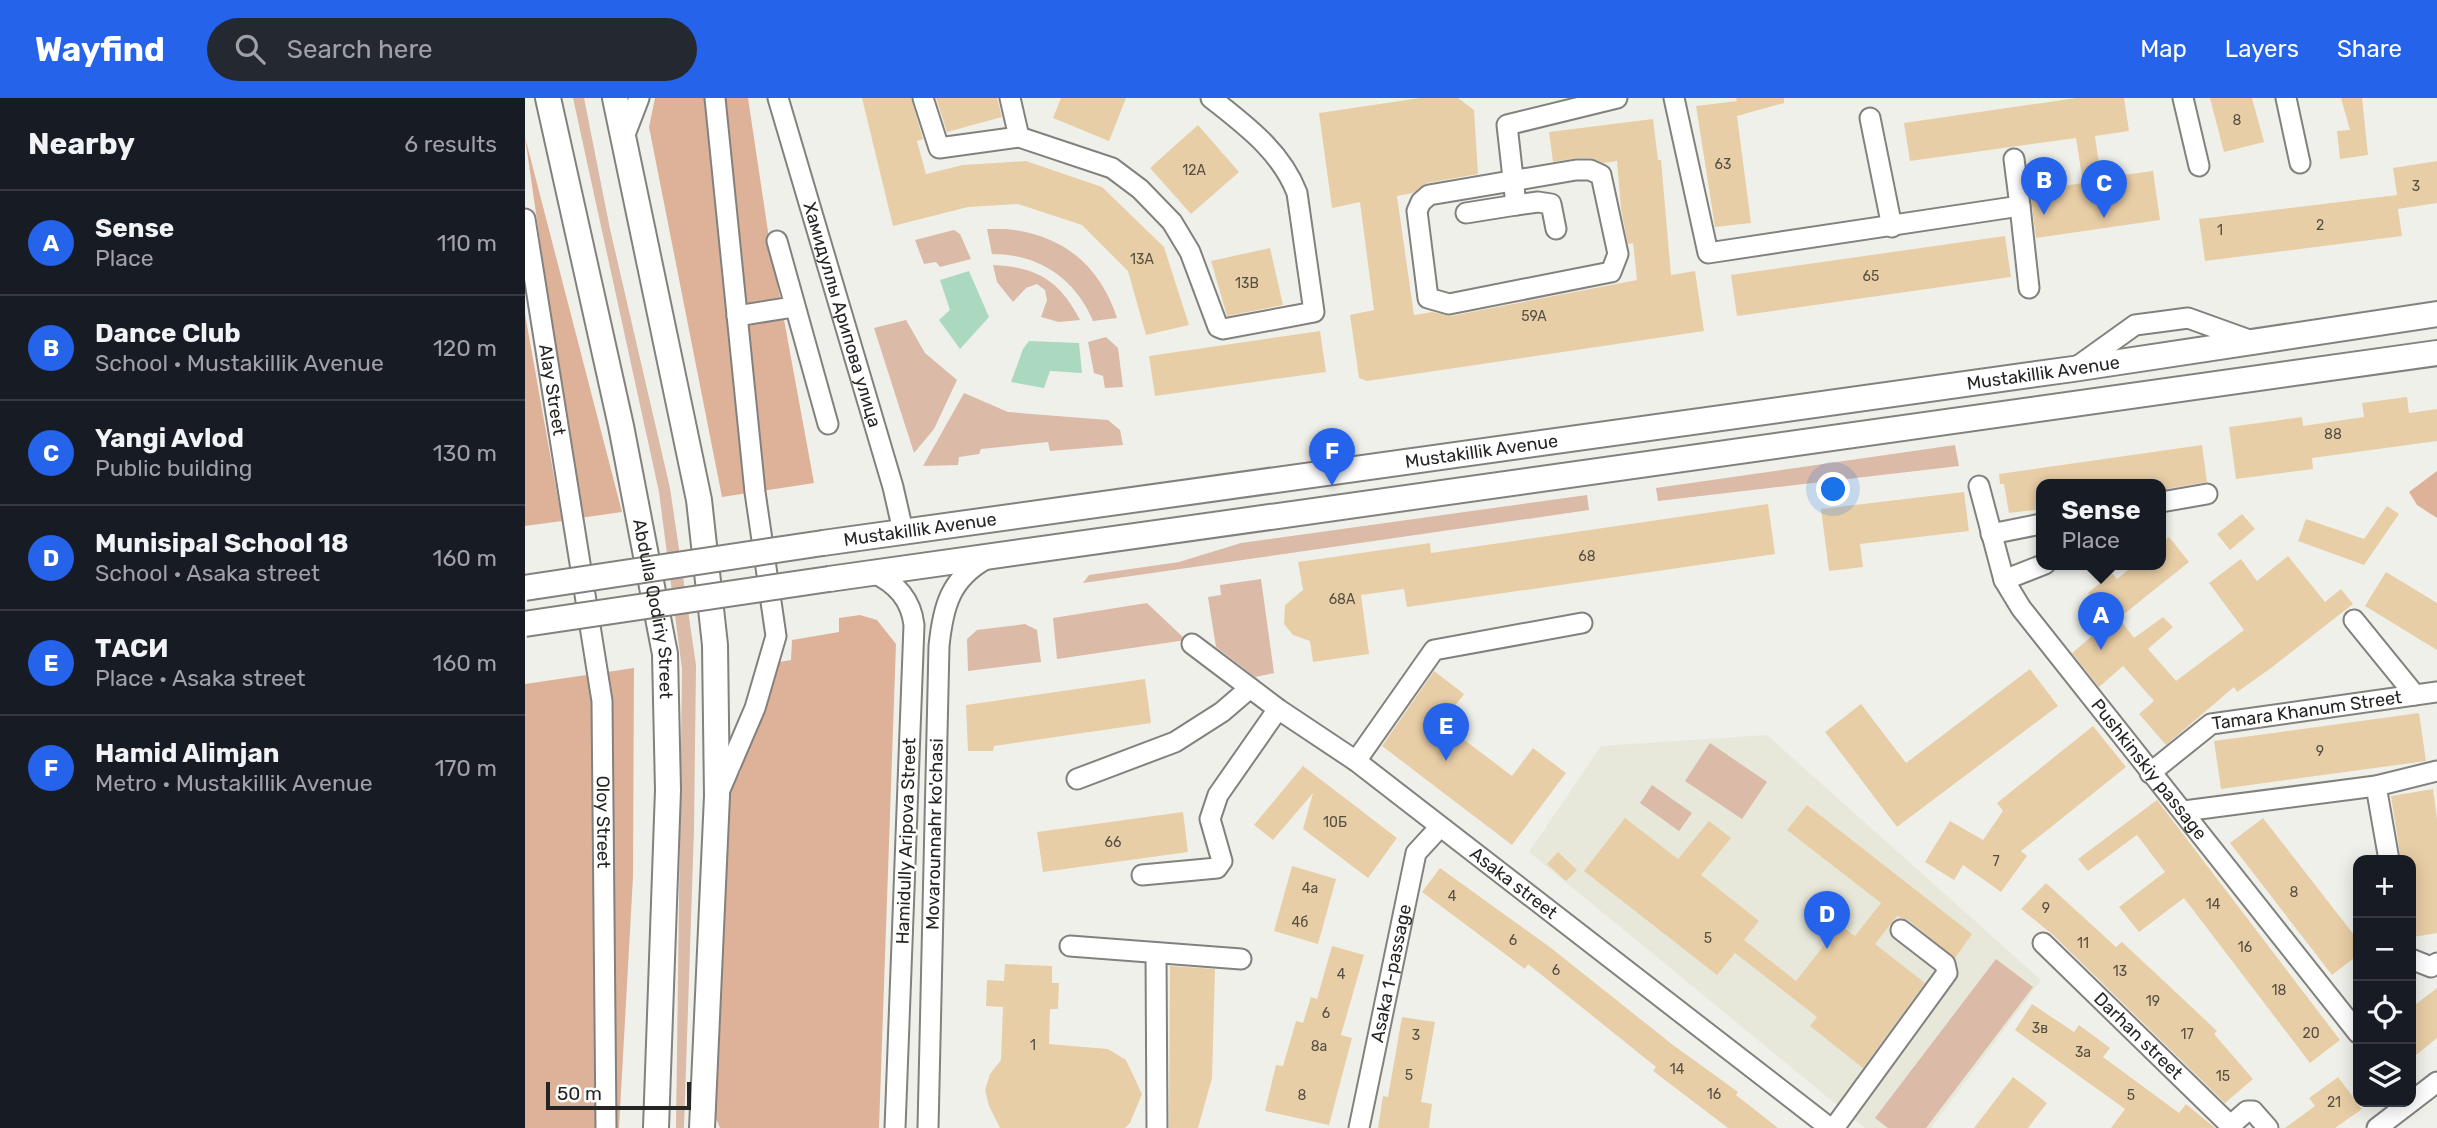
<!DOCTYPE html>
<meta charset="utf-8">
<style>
body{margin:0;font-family:Rubik,sans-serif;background:#242831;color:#f1f3f6}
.controls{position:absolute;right:21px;bottom:21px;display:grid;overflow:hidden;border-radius:14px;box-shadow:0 4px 18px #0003}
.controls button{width:63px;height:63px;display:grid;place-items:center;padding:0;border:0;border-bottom:2px solid #363941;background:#171b24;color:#f1f3f6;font:35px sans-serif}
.scale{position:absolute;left:21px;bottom:18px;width:145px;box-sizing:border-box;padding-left:7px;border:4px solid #252523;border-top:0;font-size:19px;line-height:24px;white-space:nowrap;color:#252523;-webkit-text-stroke:5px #fffffe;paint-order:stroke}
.you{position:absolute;left:1309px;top:392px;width:24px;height:24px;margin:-18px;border:5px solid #fff;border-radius:50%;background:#1a73e8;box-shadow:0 0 0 10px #1a73e833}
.badge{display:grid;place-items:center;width:46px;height:46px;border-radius:50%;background:#2563eb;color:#fff;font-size:23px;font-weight:700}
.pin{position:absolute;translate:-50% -58px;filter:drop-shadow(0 2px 4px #0008)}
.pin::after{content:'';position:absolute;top:37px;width:24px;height:21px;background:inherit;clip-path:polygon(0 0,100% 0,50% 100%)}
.popup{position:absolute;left:1511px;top:381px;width:130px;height:91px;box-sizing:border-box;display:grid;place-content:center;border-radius:14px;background:#171b24;filter:drop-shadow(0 2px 5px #0005);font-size:23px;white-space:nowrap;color:#9ea1a6}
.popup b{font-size:26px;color:#f1f3f6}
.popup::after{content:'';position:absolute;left:50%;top:100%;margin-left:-14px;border:14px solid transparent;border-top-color:#171b24}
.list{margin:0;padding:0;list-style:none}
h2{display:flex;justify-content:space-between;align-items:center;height:91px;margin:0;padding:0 28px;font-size:30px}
h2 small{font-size:23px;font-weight:400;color:#9ea1a6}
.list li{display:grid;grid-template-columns:46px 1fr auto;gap:21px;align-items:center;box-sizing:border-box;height:105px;padding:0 28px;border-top:2px solid #363941}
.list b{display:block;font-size:26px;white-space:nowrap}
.list p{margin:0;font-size:23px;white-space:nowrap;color:#9ea1a6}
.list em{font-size:23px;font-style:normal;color:#9ea1a6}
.icon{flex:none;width:38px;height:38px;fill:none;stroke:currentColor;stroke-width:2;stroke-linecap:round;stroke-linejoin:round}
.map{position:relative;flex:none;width:1912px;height:1030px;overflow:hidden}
header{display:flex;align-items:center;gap:42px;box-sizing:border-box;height:98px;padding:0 35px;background:#2563eb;color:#fff}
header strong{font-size:33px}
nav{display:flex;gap:38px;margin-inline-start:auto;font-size:24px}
.search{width:490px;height:63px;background:#242831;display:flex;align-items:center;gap:18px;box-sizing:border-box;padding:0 24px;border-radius:38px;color:#9ea1a6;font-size:26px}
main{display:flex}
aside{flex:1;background:#171b24}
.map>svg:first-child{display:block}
.built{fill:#e7e7da}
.green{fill:#dbbaa7}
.forest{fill:#ddb299}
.water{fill:#aad9bf}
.building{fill:#e8cea6}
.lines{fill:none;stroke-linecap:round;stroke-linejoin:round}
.minor-casing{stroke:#82817d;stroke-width:23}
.major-casing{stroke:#82817d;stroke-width:28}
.minor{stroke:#fff;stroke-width:19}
.major{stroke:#fff;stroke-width:24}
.major-bridge-casing{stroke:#82817d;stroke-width:28;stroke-linecap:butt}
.major-bridge{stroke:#fff;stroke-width:24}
.labels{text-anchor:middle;stroke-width:5;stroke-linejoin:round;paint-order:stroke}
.number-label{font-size:14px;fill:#564f44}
.street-label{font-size:18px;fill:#252523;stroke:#fffffe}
</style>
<header>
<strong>Wayfind</strong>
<div class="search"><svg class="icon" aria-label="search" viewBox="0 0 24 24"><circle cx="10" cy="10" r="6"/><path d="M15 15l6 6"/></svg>Search here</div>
<nav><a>Map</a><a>Layers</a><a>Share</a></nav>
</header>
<main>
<aside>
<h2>Nearby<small>6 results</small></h2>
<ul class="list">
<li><span class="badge">A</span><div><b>Sense</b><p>Place</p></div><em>110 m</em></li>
<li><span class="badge">B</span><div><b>Dance Club</b><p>School · Mustakillik Avenue</p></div><em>120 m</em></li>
<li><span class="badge">C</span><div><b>Yangi Avlod</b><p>Public building</p></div><em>130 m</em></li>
<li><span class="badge">D</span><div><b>Munisipal School 18</b><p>School · Asaka street</p></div><em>160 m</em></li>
<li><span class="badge">E</span><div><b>ТАСИ</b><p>Place · Asaka street</p></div><em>160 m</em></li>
<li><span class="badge">F</span><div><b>Hamid Alimjan</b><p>Metro · Mustakillik Avenue</p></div><em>170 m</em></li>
</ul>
</aside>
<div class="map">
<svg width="1912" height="1030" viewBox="0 0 1912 1030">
<rect width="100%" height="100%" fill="#f0f0eb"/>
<path class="built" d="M1242 637 1516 882 1406 1030H1340L1004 754 1076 648Z"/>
<g class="green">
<path d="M48 0H59L85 131 145 390 171 567 169 732 159 1030H151L157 571 134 394Z"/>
<path d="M481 131C537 136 575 167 592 220L568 223C550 180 513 156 467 156L462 131Z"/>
<path d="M429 132 435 136 446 161 415 169 411 164 399 166 390 142Z"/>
<path d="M468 167C512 169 535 183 555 222L534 224 516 219 522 202 520 192 512 186 501 190 488 204 472 184Z"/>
<path d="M381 222 400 255 432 282 409 331 389 355 349 230Z"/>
<path d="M581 239 593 250 598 289 580 290 578 278 569 275 563 244Z"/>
<path d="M439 295 483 314 583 322 595 332 598 347 525 353 523 344 456 351 454 356 434 359 433 367 398 368Z"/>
<path d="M1430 347 1434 368 1133 403 1131 390Z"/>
<path d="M1062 397 1064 412 558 485 564 477 654 464 716 445Z"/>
<path d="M736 481 749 575 730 579 691 549 683 499 696 497 695 487Z"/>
<path d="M622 505 661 542 532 561 528 520Z"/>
<path d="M500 526 512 532 516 564 443 573 442 541 452 532Z"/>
<path d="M1185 645 1242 684 1217 721 1160 683Z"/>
<path d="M1127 687 1167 715 1154 733 1115 705Z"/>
<path d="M1471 861 1508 889 1401 1030H1363L1350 1020Z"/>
</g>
<g class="forest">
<path d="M130 0H223L244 140 289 385 197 399 124 29Z"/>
<path d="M0 39 97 414 55 420Z"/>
<path d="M0 216 37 423 0 428Z"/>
<path d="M1912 373V420L1892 407 1884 394Z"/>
<path d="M335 517 352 522 371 546 354 1030H195L189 1016 204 693 216 673 222 639 248 565 266 562 267 542 314 534V520Z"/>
<path d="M109 570 108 779 94 1030H0V586Z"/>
</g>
<g class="water">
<path d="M444 173 464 219 435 251 414 222 425 212 415 182Z"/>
<path d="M504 243 554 245 557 275 525 273 519 290 486 284 498 251Z"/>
</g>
<g class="building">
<path d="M337 0H386L398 41 392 43 401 76 438 67 501 63 577 89 639 149 664 227 621 237 603 173 557 127 493 106 443 109 368 128Z"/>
<path d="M411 0H472L477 19 422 34Z"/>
<path d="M536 0H601L584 43 528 20Z"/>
<path d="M895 0H933L949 12 953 76 902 85 888 95 872 98 889 217 907 214 926 218 1112 182 1108 145 1103 146 1096 111 1092 63 1078 65 1066 60H1051L1028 64 1024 34 1128 21 1133 62H1136L1146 177 1170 173 1179 233 842 283 834 280 825 217 849 212 835 104 807 110 794 15Z"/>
<path d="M1211 0H1259V5L1212 18 1226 125 1190 129 1171 8 1212 3Z"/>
<path d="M1551 0H1599L1604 33 1570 38 1576 80 1628 73 1635 122 1511 140 1505 93 1558 85 1551 40 1385 63 1379 25Z"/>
<path d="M1685 0H1727L1739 44 1699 54Z"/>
<path d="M1816 0H1837L1843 57 1815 61 1812 33 1825 32Z"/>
<path d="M673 27 714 74 666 116 625 70Z"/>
<path d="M1912 63V105L1873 111 1877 138 1680 163 1674 121 1872 97 1868 70Z"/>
<path d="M1480 138 1486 179 1212 218 1206 177Z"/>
<path d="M745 150 758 207 702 218 686 163Z"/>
<path d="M795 233 801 274 630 298 624 258Z"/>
<path d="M1882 299 1884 315 1912 311V343L1787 360 1788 371 1711 381 1704 329 1777 319 1778 328 1839 319 1837 305Z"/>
<path d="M1677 347 1682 384 1635 392V386H1516V411L1484 415 1479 386H1475L1474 376Z"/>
<path d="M1439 394 1444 433 1335 446 1338 469 1304 473 1296 411Z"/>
<path d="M1243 406 1250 456 882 509 879 491 836 497 844 556 788 564 785 543 768 537 759 526 760 507 778 492 773 464 905 445 906 455Z"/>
<path d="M1862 408 1874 416 1839 467 1773 443 1781 421 1839 441Z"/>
<path d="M1717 416 1730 431 1705 452 1692 436Z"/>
<path d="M1644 439 1664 464 1594 520 1609 540 1638 519 1648 529 1623 551 1651 583 1719 532 1684 485 1716 461 1732 483 1763 458 1800 504 1816 491 1828 506 1746 570 1712 594 1709 589 1641 647 1614 616 1629 603 1598 568 1574 589 1547 555 1586 522 1563 495 1587 475 1592 481 1610 466H1635V446Z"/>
<path d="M1861 474 1912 505V552L1840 508Z"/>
<path d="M1505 571 1533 608 1372 729 1300 634 1336 606 1381 665Z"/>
<path d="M909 573 939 596 917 625 987 678 1008 650 1041 675 987 747 857 648Z"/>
<path d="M620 581 626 625 469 648 468 653H443L441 607Z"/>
<path d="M1894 615 1901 663 1696 691 1689 643Z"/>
<path d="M1568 628 1601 669 1496 753 1502 758 1476 794 1438 767 1429 782 1400 764 1425 723 1458 742 1478 713 1472 705Z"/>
<path d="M778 668 872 740 843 780 778 731 788 695 748 742 729 727Z"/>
<path d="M1908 691 1912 721V835L1888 839 1886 762H1876L1866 698Z"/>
<path d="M1632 702 1815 942 1785 965 1659 800 1614 834 1594 809 1640 774 1612 737 1563 773 1553 761Z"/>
<path d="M1282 707 1447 836 1430 860 1383 822 1372 818 1350 846 1400 885 1338 970 1285 928 1292 919 1210 855 1192 877 1059 773 1100 720 1153 761 1184 723 1206 740 1176 777 1234 823 1219 842 1271 883 1315 827 1330 838 1356 805 1262 732Z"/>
<path d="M658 714 663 754 518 774 512 734Z"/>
<path d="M1738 720 1833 842V857L1807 877 1705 745Z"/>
<path d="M1033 754 1052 772 1041 783 1022 766Z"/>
<path d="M767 768 811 781 793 846 749 833Z"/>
<path d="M915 770 1026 850 1148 947 1213 994 1211 997 1253 1030H1203L1128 973 1131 969 1003 866 1000 871 897 794Z"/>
<path d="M1521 785 1591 849 1597 844 1657 900 1692 933 1689 936 1728 981 1700 1005 1527 836 1496 811Z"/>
<path d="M807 848 839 857 816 937 827 940 804 1027 740 1013 751 967 758 968 771 923 778 925 786 899 792 901Z"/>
<path d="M480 866 527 868V885H534L533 911H525L524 946 583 951 601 962 617 996 605 1025 600 1030H475L464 1008 460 992 465 976 476 962 478 909 461 908 462 882 479 883Z"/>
<path d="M645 868 690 871 687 980 673 1030H644Z"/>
<path d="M1912 890V940L1886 961V910Z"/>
<path d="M1507 906 1549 934 1554 927 1585 950 1578 959 1654 1015 1661 1006 1690 1030H1586L1600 1011 1490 932Z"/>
<path d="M877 919 910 924 896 1004 907 1006 904 1030H853L858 998 863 999Z"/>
<path d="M1488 979 1522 1005 1503 1030H1449Z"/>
<path d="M1813 979 1837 1011 1810 1030H1760L1790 1008 1784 1000Z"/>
</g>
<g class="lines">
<g class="minor-casing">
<g id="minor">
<path d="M190 0 230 394 251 538 230 610 194 694"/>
<path id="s1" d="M253 0 368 389 378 433"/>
<path d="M398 0 414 50 494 39 587 70 615 91 647 124 665 154 693 229 698 231 789 214 772 95C756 53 720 27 686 0"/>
<path d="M485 0 494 39"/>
<path d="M1149 0 1183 155 1495 108 1504 190"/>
<path d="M1658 0 1674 68"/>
<path d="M1761 0 1775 65"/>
<path d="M1345 20 1367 129"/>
<path d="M99 39 114 0"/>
<path d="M1489 61 1495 108"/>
<path d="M1051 72H1065L1076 77 1093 156 1086 174 924 206 903 200 892 113 896 104 904 97Z"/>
<path d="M941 115 991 107"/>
<path id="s2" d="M0 121 77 603 81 1030"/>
<path d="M1031 131 1026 106 1013 104 991 107 982 27 1092 0"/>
<path d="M252 143 303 326"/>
<path d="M212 218 268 209"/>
<path d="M1550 270 1610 227 1633 224 1663 220 1727 243"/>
<path id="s3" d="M1454 388 1479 482 1496 510 1833 935"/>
<path d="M1636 404 1682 396"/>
<path d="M1466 436 1516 426"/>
<path d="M347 474C371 485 386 501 389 527L370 1030"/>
<path d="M1479 482 1520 466"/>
<path d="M1829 522 1890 597"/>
<path id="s4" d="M667 546 753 611 831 663 1305 1030"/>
<path d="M831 663 909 552 1057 525"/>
<path id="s5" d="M1625 675 1686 626 1912 594"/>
<path d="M552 681 650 644 697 614 725 590"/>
<path d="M1851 688 1864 762"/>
<path d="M1659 713 1851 688 1912 673"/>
<path d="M617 777 692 770 697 763 685 721 693 697 753 611"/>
<path id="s6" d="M1518 845 1708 1030"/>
<path d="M545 848 716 861"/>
<path d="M631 855 632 1030"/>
<path d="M1886 861 1906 869 1912 865"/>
<path d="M1706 1027 1722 1013H1728L1743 1030"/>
<path id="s7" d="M403 1030 414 548C418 509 425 481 461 461"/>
<path id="s8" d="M834 1030 891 755 914 730"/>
<path d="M1309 1030 1422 875 1420 866 1376 832"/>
<path d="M1852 1030 1912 984"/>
</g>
</g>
<g class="major-casing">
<g id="major">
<path id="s9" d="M23 0 96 328 140 556 143 692 131 1030"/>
<path d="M90 0 174 402 190 547 192 698 177 1030"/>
<path id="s10" d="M298 445 1548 271 1912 216"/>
<path d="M304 481 1912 255"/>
</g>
</g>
<use href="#minor" class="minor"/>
<use href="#major" class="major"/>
<g class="major-bridge-casing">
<g id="major-bridge">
<path d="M0 490 298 445"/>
<path d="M0 526 304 481"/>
</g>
</g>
<use href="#major-bridge" class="major-bridge"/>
</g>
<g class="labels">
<g class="number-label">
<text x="1712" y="27">8</text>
<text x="1198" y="71">63</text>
<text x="669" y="77">12A</text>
<text x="1891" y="93">3</text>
<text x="1795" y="132">2</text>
<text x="1695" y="137">1</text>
<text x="617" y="166">13A</text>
<text x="1346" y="183">65</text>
<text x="722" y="190">13B</text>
<text x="1009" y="223">59A</text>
<text x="1808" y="341">88</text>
<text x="1062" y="463">68</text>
<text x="817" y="506">68A</text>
<text x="1795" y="658">9</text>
<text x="810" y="729">10Б</text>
<text x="588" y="749">66</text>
<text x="1471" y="768">7</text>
<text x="785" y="795">4a</text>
<text x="1769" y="799">8</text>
<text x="927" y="803">4</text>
<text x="1688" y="811">14</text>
<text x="1521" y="815">9</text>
<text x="775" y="829">4б</text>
<text x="1183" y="845">5</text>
<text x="988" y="847">6</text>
<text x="1558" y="850">11</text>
<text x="1720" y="854">16</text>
<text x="1031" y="877">6</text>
<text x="1595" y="878">13</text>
<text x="816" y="881">4</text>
<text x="1754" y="897">18</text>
<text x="1628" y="908">19</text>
<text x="801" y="920">6</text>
<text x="1515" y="935">3в</text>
<text x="1786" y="940">20</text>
<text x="1662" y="941">17</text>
<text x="891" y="942">3</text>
<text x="508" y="952">1</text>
<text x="794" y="953">8a</text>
<text x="1558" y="959">3a</text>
<text x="1152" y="976">14</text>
<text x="884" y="982">5</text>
<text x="1698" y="983">15</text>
<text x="1189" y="1001">16</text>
<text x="777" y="1002">8</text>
<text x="1606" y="1002">5</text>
<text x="1809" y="1009">21</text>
</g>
<g class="street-label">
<text dy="6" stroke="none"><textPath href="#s1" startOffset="226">Хамидуллы Арипова улица</textPath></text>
<text dy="6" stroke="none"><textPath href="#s10" startOffset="1232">Mustakillik Avenue</textPath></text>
<text dy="6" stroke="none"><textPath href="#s2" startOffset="173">Alay Street</textPath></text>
<text dy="6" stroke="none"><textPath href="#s10" startOffset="665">Mustakillik Avenue</textPath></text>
<text dy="6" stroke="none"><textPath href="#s10" startOffset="98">Mustakillik Avenue</textPath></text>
<text dy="6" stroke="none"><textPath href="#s9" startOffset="522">Abdulla Qodiriy Street</textPath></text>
<text dy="6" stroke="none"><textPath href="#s5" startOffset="175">Tamara Khanum Street</textPath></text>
<text dy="6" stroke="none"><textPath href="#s3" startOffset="336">Pushkinskiy passage</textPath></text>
<text dy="6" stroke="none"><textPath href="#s2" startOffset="609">Oloy Street</textPath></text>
<text dy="6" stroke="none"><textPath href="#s7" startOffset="294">Movarounnahr ko'chasi</textPath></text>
<text transform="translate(381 743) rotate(-88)" y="6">Hamidully Aripova Street</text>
<text dy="6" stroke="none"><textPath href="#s4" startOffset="401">Asaka street</textPath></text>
<text dy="6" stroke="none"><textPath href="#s8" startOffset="158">Asaka 1-passage</textPath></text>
<text dy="6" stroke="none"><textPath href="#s6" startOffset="133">Darhan street</textPath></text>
</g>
</g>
</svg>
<div class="controls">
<button>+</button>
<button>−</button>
<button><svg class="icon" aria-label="locate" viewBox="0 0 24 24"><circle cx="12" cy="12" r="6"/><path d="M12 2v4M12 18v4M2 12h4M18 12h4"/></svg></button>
<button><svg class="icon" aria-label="layers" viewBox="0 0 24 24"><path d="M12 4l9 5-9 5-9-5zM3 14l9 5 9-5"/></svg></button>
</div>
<div class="scale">50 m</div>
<div class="you"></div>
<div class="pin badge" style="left:1576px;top:552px">A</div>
<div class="popup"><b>Sense</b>Place</div>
<div class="pin badge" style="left:1519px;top:117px">B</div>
<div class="pin badge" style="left:1579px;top:120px">C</div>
<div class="pin badge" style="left:1302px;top:851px">D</div>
<div class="pin badge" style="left:921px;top:663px">E</div>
<div class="pin badge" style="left:807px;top:388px">F</div>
</div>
</main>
